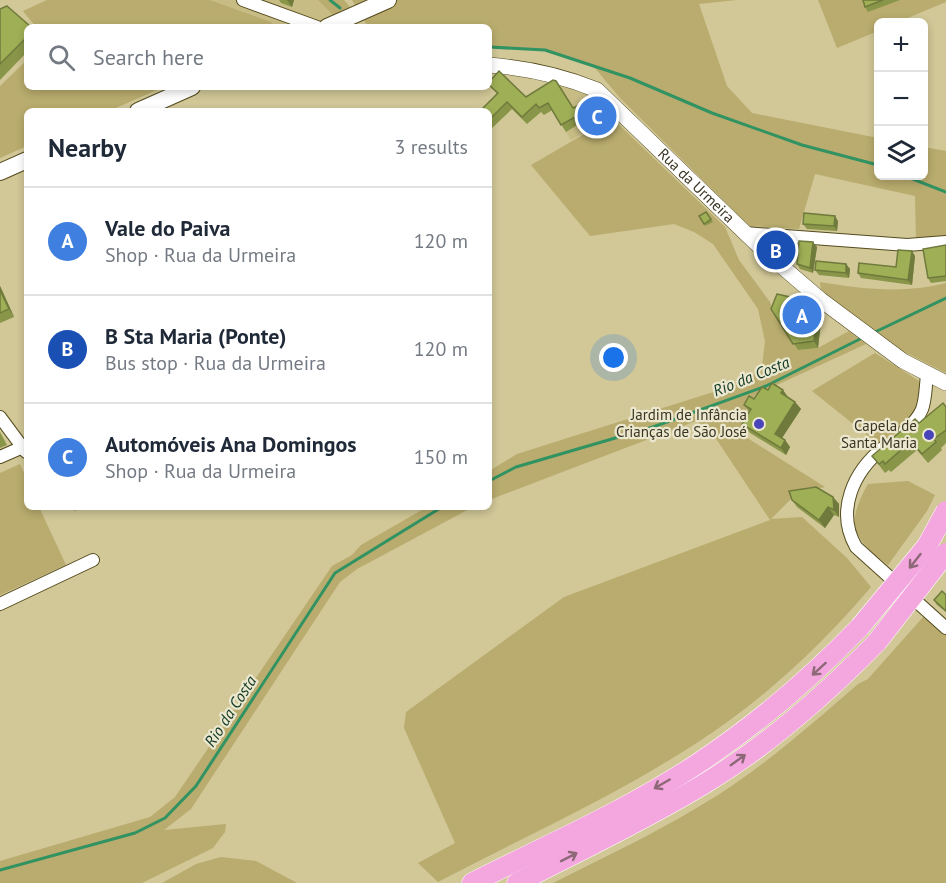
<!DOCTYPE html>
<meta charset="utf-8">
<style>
body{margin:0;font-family:"PT Sans",sans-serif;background:#f6f6f7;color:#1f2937}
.controls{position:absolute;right:18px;top:18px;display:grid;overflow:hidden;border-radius:9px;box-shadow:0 3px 9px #0003}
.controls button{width:54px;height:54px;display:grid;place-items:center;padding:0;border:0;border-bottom:2px solid #e0e1e3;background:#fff;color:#1f2937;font:30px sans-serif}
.you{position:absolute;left:614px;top:358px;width:21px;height:21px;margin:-15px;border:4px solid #fff;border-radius:50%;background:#1a73e8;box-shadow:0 0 0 9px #1a73e833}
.badge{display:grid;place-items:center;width:39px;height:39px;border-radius:50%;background:#2563eb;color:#fff;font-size:20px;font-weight:700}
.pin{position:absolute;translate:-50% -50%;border:3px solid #fff;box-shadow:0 2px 6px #0006}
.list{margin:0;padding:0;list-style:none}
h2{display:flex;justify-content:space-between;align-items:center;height:78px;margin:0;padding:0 24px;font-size:26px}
h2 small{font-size:20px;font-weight:400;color:#747a83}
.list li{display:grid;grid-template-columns:39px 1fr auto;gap:18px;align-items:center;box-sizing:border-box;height:108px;padding:0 24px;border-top:2px solid #e0e1e3}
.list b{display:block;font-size:22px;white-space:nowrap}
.list p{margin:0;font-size:20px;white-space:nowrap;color:#747a83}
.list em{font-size:20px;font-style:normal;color:#747a83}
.icon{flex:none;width:33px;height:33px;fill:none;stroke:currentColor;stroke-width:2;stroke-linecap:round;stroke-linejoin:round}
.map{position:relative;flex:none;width:946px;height:883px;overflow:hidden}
.search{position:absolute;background:#fff;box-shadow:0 3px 9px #0003;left:24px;top:24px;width:468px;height:66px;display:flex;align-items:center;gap:15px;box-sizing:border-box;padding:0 21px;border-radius:9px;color:#747a83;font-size:22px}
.panel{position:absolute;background:#fff;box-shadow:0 3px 9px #0003;left:24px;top:108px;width:468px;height:402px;border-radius:9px}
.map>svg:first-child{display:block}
.built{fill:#c7bc84}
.green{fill:#b9ac6e}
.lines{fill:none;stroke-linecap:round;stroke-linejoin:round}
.stream{stroke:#319262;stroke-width:3}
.minor-casing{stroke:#544b1e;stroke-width:14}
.tertiary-casing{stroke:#544b1e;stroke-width:16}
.secondary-casing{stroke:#544b1e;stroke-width:18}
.trunk-casing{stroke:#fff;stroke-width:21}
.minor{stroke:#fff;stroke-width:12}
.tertiary{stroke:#fff;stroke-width:15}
.secondary{stroke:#fff;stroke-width:16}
.trunk{stroke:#f3a7de;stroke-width:20}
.trunk-bridge-casing{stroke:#fff;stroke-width:21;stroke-linecap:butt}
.trunk-bridge{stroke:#f3a7de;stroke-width:20}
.wall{fill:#899649}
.shaded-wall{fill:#6f7a3c}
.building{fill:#9faf55;stroke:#6f7a3c;stroke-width:1.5}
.oneway{stroke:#8d6877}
.poi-dot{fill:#4845bb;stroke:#ece7cf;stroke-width:2}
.labels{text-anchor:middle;stroke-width:4.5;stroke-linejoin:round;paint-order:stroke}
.street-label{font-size:15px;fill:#393522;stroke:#ece7cf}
.poi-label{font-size:15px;fill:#393522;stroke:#ece7cf;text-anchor:end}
.water-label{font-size:16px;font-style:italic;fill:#103924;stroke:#ece7cf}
</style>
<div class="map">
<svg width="946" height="883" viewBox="0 0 946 883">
<rect width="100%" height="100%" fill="#d1c797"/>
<g class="built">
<path d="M210 0H318L345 26 274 27 271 22Z"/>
<path d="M561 82 594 98 616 115 571 140 553 110 544 115 539 108 543 95Z"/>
</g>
<g class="green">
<path d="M47 0H210L271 22 274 27H36L23 11Z"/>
<path d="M318 0H344L350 7 333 15Z"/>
<path d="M352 0H736L699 4 727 86 752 113 878 138V176H924V147L946 151V237L916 241 915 196 815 174 799 229 749 226 620 98 594 67 545 50 489 47V27H368Z"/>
<path d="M818 0H946V2L898 22H878V31L837 48Z"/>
<path d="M27 60V87H164L109 111H27V146L0 158V86Z"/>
<path d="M612 118 725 227 739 260 770 302 775 316 798 350 818 348 849 331 866 344 755 395 743 414 741 434 825 487 797 493 771 519 802 517 847 558 871 587C820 647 761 702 695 744 613 797 524 837 438 882L418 863 455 843 404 728 406 712 564 597 770 520 709 428 696 421 489 500V471L517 454 742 383 762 367 765 341 758 309 713 244 694 232 674 224 590 236 531 165Z"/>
<path d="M820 282C862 289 904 294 946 283V373L885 342 821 291Z"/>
<path d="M875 353 919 381C921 416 907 422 883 443H877L812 391Z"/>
<path d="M20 464 27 480V507H39L66 565 0 595V473Z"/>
<path d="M908 481 935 495 927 511 888 565C852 538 845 525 868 484Z"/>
<path d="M427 507H473L357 569 340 582 191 809 164 830 226 824 225 832 213 848 142 883H0V861L150 817 175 797 332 566 352 555 361 545Z"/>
<path d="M924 616 946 635V883H553C609 855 666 828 718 795 768 763 813 723 858 684L868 679Z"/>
<path d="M221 857 256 861 297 883H162L196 864Z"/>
</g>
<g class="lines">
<g class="stream">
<path d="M330 0 340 8"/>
<path d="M489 47 545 50 630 78 712 113 802 145 878 165"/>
<path d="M905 176 946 192"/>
<path d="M873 333 946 298"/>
<path d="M489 481 516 467 653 427 766 386 864 337"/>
<path d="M0 870 135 833 165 818 196 786 335 573 442 507"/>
</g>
<g class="minor-casing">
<g id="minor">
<path d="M243 0 317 27"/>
<path d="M745 233 907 245 946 242"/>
<path d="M0 417 26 452"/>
<path d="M905 430C927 412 924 402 927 375"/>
<path d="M884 447C854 471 835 510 856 547L946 628"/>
<path d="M0 457 23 447"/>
<path d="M0 604 93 560"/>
</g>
</g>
<g class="tertiary-casing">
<g id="tertiary">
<path id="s1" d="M489 65C527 68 561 75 597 90L764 251 821 300 903 361 946 383"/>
</g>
</g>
<g class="secondary-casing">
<g id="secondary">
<path d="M327 27 388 0"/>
<path d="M138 111 192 87"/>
<path d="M0 172 27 160"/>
</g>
</g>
<g class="trunk-casing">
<g id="trunk">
<path d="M472 883C547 845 626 811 697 764 756 725 811 678 860 627"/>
<path d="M517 883C579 851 643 821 704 784 767 746 825 695 877 642"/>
</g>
</g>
<use href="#minor" class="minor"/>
<use href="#tertiary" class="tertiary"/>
<use href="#secondary" class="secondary"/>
<use href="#trunk" class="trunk"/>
<g class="trunk-bridge-casing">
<g id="trunk-bridge">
<path d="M860 627 927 546 946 511"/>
<path d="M877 642 946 553"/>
</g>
</g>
<use href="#trunk-bridge" class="trunk-bridge"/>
</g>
<g class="wall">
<path d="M279 0H294L292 7 281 3Z"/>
<path d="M863 0H900L868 12 865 7Z"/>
<path d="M0 9 27 27V52L0 80Z"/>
<path d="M489 85 526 97 561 88 573 108 599 105 608 121 593 128 587 119 566 132 552 110 544 115 541 112 527 124 512 109 491 129 489 127V111L497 94Z"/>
<path d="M706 212 713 222 705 226 699 216Z"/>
<path d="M838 221 837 231 807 229 803 224Z"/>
<path d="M946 245V281L931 283 928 278Z"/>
<path d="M817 247 813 273 800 269 797 264Z"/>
<path d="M915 256 912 285 861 278 858 273 896 267Z"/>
<path d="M846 264 850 269 849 278 819 275 815 270Z"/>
<path d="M0 286 14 317 0 323Z"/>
<path d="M817 307 822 313 818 348 798 350 771 309Z"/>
<path d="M788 397 795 402 801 409 782 438 785 440 790 447 786 455 747 431 742 424 749 412 744 405 754 399Z"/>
<path d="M946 407V443L941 448 942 450 928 463 917 450 891 472 889 470 885 473 872 456 919 423Z"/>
<path d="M0 432 7 445 0 448Z"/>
<path d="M833 497 839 504V517L834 515 825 528 797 507 792 500Z"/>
<path d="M72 507H80L75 511Z"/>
<path d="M946 595V612L937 605 934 600Z"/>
</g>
<g class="shaded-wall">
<path d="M287 0H294L292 7Z"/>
<path d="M835 216 838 221 837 231 834 226Z"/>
<path d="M813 242 817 247 813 273 810 268Z"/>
<path d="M912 251 915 256 912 285 908 280Z"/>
<path d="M846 264 850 269 849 278 846 273Z"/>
<path d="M0 286 14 317 9 309 0 290Z"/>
<path d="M817 307 822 313 818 348 814 341Z"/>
<path d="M783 390 788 397 781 393Z"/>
<path d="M795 402 801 409 780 441 775 434Z"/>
<path d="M785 440 790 447 786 455 781 448Z"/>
<path d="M833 497 839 504V517L834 510Z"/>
<path d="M828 507 834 515 825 528 819 520Z"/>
</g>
<g class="building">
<path d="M863 0H883L865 7Z"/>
<path d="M7 6 31 27H27V37L0 64V9Z"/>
<path d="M499 71 526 97 553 80 556 81 573 108 594 98 604 114 588 121 584 112 561 125 548 103 539 108 536 104 522 117 507 102 489 120V111H480L498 93 489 85V82Z"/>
<path d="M706 212 711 219 704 224 699 216Z"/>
<path d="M804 213 835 216 834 226 803 224Z"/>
<path d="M799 241 813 242 810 268 797 264Z"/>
<path d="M946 245V276L928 278 923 249Z"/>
<path d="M898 250 912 251 908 280 858 273 859 263 896 267Z"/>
<path d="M816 261 846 264V273L815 270Z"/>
<path d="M0 290 9 309 0 313Z"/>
<path d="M777 294 812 302 817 307 814 341 793 344 771 309Z"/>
<path d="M772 383 783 390 781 393 795 402 775 434 785 440 781 448 742 424 751 409 744 405 749 396 754 399 762 387 768 390Z"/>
<path d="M943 403 946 407V430L934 439 936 442 922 454 911 441 885 464 883 461 879 464 872 456 915 419 919 423Z"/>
<path d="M816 487 833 497 834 510 828 507 819 520 792 500 789 491Z"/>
<path d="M942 591 946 595V611L934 600Z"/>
</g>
<defs><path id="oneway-shaft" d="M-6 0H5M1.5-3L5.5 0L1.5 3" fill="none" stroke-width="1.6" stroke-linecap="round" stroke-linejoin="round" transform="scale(1.5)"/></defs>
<g class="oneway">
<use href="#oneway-shaft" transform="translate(915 561) rotate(128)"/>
<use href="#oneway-shaft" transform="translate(819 669) rotate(138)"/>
<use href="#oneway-shaft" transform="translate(738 760) rotate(-36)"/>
<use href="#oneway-shaft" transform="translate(662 784) rotate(150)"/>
<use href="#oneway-shaft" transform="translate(569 857) rotate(-27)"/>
</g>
<g class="poi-dot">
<circle cx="759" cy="424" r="6"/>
<circle cx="929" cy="435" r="6"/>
</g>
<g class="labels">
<g class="street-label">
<text dy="5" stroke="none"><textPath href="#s1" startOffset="249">Rua da Urmeira</textPath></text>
</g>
<g class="poi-label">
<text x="747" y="420">Jardim de Infância<tspan x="747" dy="17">Crianças de São José</tspan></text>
<text x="917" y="431">Capela de<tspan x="917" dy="17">Santa Maria</tspan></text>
</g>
<g class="water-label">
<text transform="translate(751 376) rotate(-22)" y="6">Rio da Costa</text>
<text transform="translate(230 711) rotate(-57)" y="6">Rio da Costa</text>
</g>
</g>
</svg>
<div class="controls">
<button>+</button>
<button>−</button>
<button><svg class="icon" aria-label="layers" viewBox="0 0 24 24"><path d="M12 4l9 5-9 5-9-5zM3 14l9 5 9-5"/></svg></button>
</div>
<div class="you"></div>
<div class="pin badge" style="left:802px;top:315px;background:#3f7fe0">A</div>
<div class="pin badge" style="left:776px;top:250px;background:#1a4fb4">B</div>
<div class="pin badge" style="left:597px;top:116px;background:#3f7fe0">C</div>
<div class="search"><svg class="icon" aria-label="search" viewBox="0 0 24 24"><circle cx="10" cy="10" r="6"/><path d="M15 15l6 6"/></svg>Search here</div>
<section class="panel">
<h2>Nearby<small>3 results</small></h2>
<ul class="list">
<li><span class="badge" style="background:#3f7fe0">A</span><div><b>Vale do Paiva</b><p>Shop · Rua da Urmeira</p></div><em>120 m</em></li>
<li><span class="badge" style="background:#1a4fb4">B</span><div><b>B Sta Maria (Ponte)</b><p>Bus stop · Rua da Urmeira</p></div><em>120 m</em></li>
<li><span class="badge" style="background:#3f7fe0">C</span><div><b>Automóveis Ana Domingos</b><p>Shop · Rua da Urmeira</p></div><em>150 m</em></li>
</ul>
</section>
</div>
